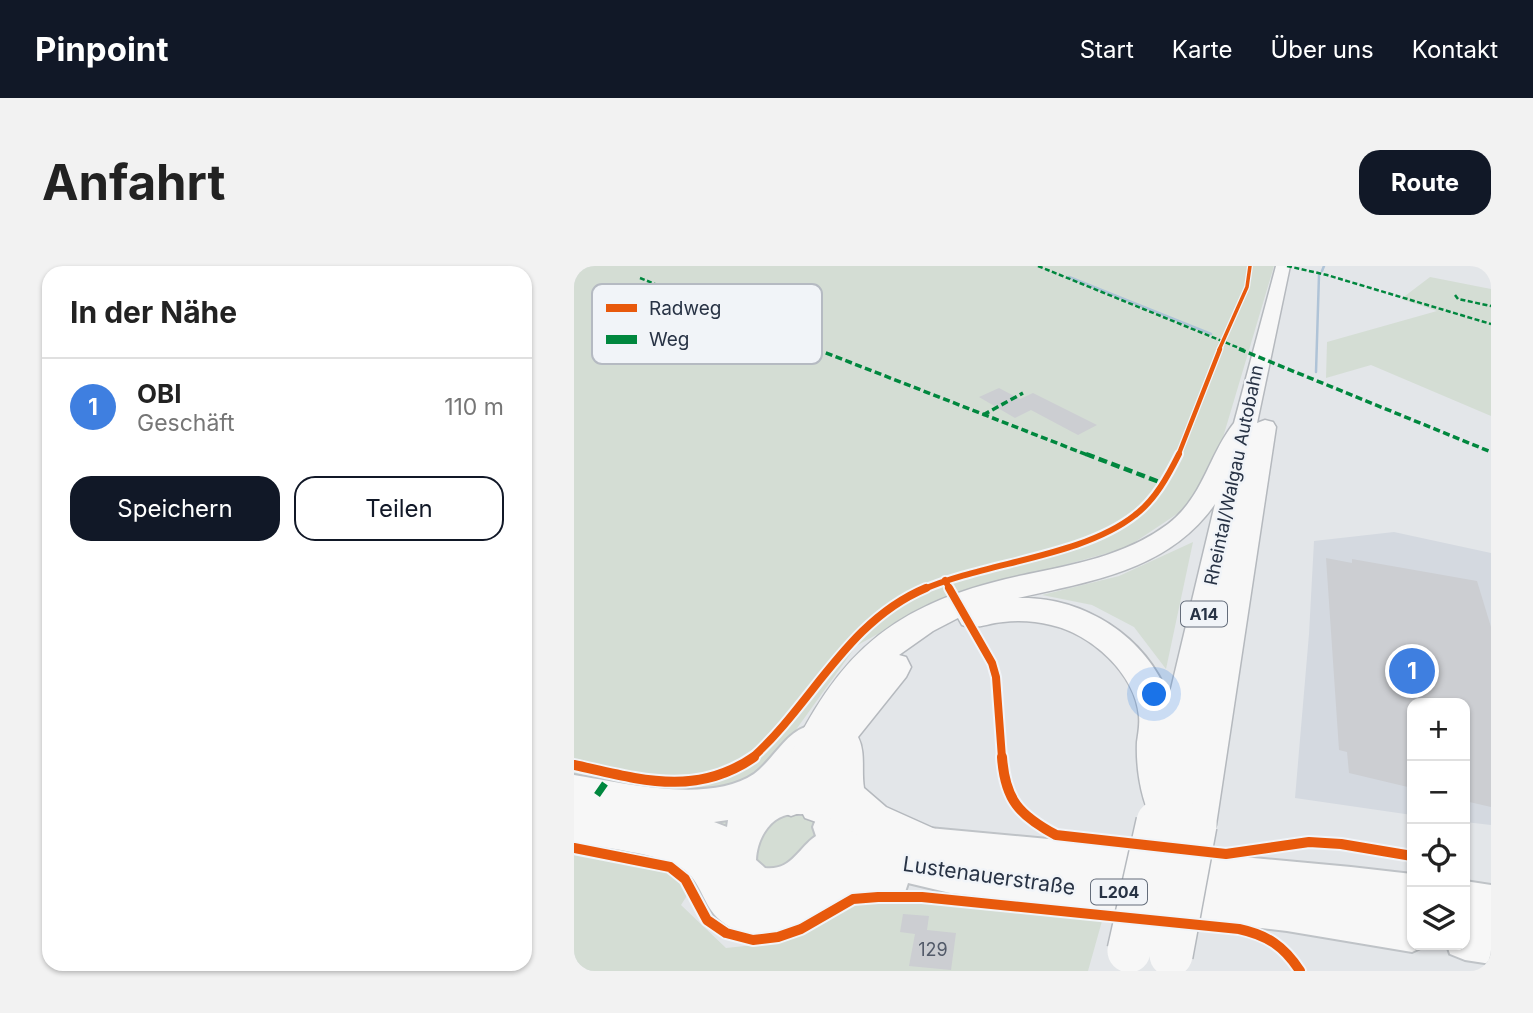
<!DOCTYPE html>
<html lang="de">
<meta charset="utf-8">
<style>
body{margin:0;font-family:Inter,sans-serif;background:#f2f2f2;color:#222}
.controls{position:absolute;right:21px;bottom:21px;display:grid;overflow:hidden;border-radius:14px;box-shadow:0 2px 5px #0004}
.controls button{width:63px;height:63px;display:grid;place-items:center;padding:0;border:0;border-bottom:2px solid #e0e0e0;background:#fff;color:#222;font:35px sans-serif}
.you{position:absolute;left:581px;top:429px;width:24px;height:24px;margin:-18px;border:5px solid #fff;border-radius:50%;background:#1a73e8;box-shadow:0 0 0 10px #1a73e833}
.badge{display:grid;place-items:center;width:46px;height:46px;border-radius:50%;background:#111827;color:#fff;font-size:23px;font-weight:700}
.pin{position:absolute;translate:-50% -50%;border:4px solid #fff;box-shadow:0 2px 7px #0006}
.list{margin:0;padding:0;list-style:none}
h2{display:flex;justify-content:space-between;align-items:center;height:91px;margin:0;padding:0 28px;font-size:30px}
h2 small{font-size:23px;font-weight:400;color:#767676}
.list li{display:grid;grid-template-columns:46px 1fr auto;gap:21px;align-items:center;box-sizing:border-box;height:98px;padding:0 28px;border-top:2px solid #e0e0e0}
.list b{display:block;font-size:26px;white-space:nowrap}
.list p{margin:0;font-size:23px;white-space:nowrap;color:#767676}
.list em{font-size:23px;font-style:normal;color:#767676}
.actions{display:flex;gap:14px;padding:21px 28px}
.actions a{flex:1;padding:16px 0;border:2px solid #111827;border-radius:21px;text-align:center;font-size:24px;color:#111827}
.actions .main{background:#111827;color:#fff}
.icon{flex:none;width:38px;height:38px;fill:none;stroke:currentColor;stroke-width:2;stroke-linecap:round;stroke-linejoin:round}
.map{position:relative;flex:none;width:917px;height:705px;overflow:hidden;border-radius:21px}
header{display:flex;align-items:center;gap:42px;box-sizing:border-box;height:98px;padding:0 35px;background:#111827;color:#fff}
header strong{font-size:33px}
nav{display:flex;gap:38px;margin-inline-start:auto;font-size:24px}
.intro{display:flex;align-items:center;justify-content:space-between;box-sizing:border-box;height:168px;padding:0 42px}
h1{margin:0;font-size:49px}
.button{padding:18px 32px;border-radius:21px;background:#111827;color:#fff;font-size:24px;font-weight:700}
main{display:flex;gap:42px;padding:0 42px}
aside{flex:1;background:#fff;border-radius:21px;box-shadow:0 2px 5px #0004}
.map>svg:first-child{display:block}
.built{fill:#d4d9e0}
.green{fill:#d4ddd4}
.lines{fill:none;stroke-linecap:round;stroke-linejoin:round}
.stream{stroke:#afc3d7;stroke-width:2.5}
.building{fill:#ccced2}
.primary-casing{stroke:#bfc3c7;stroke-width:4}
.highway-casing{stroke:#b5b9be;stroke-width:3}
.primary{fill:#f7f7f7;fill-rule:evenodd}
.highway{fill:#f7f7f7;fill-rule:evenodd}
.highway-bridge-casing{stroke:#b5b9be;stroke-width:46;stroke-linecap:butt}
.highway-bridge{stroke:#f7f7f7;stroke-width:43}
.quiet-far3{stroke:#00873e;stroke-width:2.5;stroke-dasharray:5 2.5;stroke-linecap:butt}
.quiet-far2{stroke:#00873e;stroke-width:3.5;stroke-dasharray:7 3.5;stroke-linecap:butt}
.quiet-far1{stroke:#00873e;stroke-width:4.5;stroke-dasharray:9 4.5;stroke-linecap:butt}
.quiet{stroke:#00873e;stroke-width:7;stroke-dasharray:14 7;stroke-linecap:butt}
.cycleway-far4-casing{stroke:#f1f4f8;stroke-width:6}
.cycleway-far3-casing{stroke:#f1f4f8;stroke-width:7}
.cycleway-far2-casing{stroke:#f1f4f8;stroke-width:10}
.cycleway-far1-casing{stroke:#f1f4f8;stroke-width:12}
.cycleway-casing{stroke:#f1f4f8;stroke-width:14}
.cycleway-far4{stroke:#e8590c;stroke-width:3.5}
.cycleway-far3{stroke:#e8590c;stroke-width:4.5}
.cycleway-far2{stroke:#e8590c;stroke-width:6}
.cycleway-far1{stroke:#e8590c;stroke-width:8}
.cycleway{stroke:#e8590c;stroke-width:10}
.labels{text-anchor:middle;stroke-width:5;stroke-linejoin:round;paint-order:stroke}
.shield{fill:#f1f4f8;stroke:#646d7b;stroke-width:2}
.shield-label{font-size:16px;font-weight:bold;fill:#283345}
.street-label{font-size:18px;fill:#283345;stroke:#f1f4f8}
.near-number-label{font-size:18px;fill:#525a69}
.near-street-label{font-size:21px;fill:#283345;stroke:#f1f4f8}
.key{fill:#f1f4f8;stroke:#b5bac2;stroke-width:2}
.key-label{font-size:19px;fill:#283345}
</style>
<header>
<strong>Pinpoint</strong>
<nav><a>Start</a><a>Karte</a><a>Über uns</a><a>Kontakt</a></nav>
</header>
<div class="intro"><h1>Anfahrt</h1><a class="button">Route</a></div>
<main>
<aside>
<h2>In der Nähe<small></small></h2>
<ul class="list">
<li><span class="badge" style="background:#3f7fe0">1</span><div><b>OBI</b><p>Geschäft</p></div><em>110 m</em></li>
</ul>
<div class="actions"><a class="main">Speichern</a><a>Teilen</a></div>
</aside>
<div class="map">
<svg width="917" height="705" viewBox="0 0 917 705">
<rect width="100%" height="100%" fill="#e3e6e9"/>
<path class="built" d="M820 266 917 287V559L891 556V437H838V549L721 532 735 368 740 275Z"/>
<g class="green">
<path d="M0 0H700L639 205 606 246 552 282 365 334 282 380 201 493 107 639 152 682 209 676 279 639 323 635 528 655 514 705H0Z"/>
<path d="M856 11 917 23V150L797 99 752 112 753 76 863 45 827 33Z"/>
<path d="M619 276 592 403 560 361 518 339 468 329 545 310Z"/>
<path d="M209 543 240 550 245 564 226 600 184 603 177 577Z"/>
</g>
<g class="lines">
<g class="stream">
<path d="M748 5 750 0"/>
<path d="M495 11 637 68"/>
<path d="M742 106 745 9"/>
</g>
</g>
<g class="building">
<path d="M425 122 446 133 459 127 523 159 504 169 457 144 441 152 405 131Z"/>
<path d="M752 292 778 297V293L903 315 917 361V541L891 535V437H838V522L775 507 773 486 765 484Z"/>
<path d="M329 648 355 650 353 664 382 667 377 704 335 700 341 668 326 666Z"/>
</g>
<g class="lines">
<g class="primary-casing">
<g id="primary">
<path d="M231 461 243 466 248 476 223 514 249 521 254 533 249 545C238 549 233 548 222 548 197 547 183 572 182 594L191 602C218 605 224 582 242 570L239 561 244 548 257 543 278 551 312 558 777 601 838 608V679H853L838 686 713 665 376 627 334 617 331 626C313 633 296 628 279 635 234 653 194 694 146 654 129 640 127 614 108 602 80 586 33 583 0 576V509C50 517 136 538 180 508 199 494 210 469 231 461ZM154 554 153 561 140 556Z"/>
<path d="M891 615 917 619V698L891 694 876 688 873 679H891Z"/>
</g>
</g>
<g class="highway-casing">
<path id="highway" d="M702 0H716L683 157 691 154 699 156 702 161 642 559 636 573 621 579 606 573 600 559 602 550 590 555 576 550C566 528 562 500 563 476 564 468 566 459 565 450 561 407 517 368 477 359 461 355 445 354 429 356 414 357 403 364 388 359L384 352 359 365 325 389 332 391 337 401 332 411 284 471C292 487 287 504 290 522L312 541 361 563 367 578 361 593 346 599C317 587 279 574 261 548L259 552 245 557 231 552 228 546 217 550 203 544 197 531C255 398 303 340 450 309 501 298 551 290 594 258 630 230 634 190 660 157ZM641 238 595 431C572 370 509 330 444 332 518 315 595 304 641 238Z"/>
</g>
<use href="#primary" class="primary"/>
<use href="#highway" class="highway"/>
<g class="highway-bridge-casing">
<g id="highway-bridge">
<path d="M555 685 584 556"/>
<path d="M597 689 621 559"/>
</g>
</g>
<use href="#highway-bridge" class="highway-bridge"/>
<g class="quiet-far3">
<path d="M464 0 670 84"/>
<path d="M713 0 753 9 917 58"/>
<path d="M66 12 246 84"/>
<path d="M881 29 884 33 917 40"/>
</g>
<g class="quiet-far2">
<path d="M242 83 516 190"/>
<path d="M665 83 917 186"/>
<path d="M409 149 449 127"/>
</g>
<path class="quiet-far1" d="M512 188 588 217"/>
<path class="quiet" d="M23 529 39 506"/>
<g class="cycleway-far4-casing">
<path id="cycleway-far4" d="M645 84 673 21 676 0"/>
</g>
<g class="cycleway-far3-casing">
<path id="cycleway-far3" d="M604 190 646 83"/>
</g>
<g class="cycleway-far2-casing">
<g id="cycleway-far2">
<path d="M371 314 376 324"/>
<path d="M348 324C411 296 508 291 561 249 581 234 594 210 605 188"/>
</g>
</g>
<g class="cycleway-far1-casing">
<g id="cycleway-far1">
<path d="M375 322 418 397 422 411 428 492"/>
<path d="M178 492C239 437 273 355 352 322"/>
</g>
</g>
<g class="cycleway-casing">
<g id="cycleway">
<path d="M428 491C431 534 445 549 482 569L652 588 735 576 767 578 838 590"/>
<path d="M0 499C64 513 121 532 180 491"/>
<path d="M0 582 96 601 111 613 133 654 152 667 179 674 204 671 227 663 279 633 304 631H348L665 663C693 669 710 680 726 705"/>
</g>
</g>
<use href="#cycleway-far4" class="cycleway-far4"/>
<use href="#cycleway-far3" class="cycleway-far3"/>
<use href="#cycleway-far2" class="cycleway-far2"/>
<use href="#cycleway-far1" class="cycleway-far1"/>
<use href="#cycleway" class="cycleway"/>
</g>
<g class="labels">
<g class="shield">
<rect x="607" y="335.5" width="46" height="25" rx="5"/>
<rect x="517" y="613.5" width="56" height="25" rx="5"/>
</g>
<g class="shield-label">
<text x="630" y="354">A14</text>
<text x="545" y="632">L204</text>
</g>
<g class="street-label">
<text transform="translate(660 209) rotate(-78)" y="6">Rheintal/Walgau Autobahn</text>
</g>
<g class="near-number-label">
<text x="359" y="690">129</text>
</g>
<g class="near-street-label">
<text transform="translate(415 610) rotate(8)" y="7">Lustenauerstraße</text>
</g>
</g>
<rect x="18" y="18" width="230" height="80" rx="10" class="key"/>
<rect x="32" y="38" width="31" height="8" fill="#e8590c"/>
<rect x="32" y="69" width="31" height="9" fill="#00873e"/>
<g class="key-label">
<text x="75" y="49">Radweg</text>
<text x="75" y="80">Weg</text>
</g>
</svg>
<div class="controls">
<button>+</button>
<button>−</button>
<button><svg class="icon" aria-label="locate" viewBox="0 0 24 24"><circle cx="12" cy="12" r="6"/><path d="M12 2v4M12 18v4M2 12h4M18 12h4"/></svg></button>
<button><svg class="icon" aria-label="layers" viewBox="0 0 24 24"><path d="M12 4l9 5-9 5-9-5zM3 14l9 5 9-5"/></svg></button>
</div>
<div class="you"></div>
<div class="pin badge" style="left:838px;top:405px;background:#3f7fe0">1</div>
</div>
</main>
